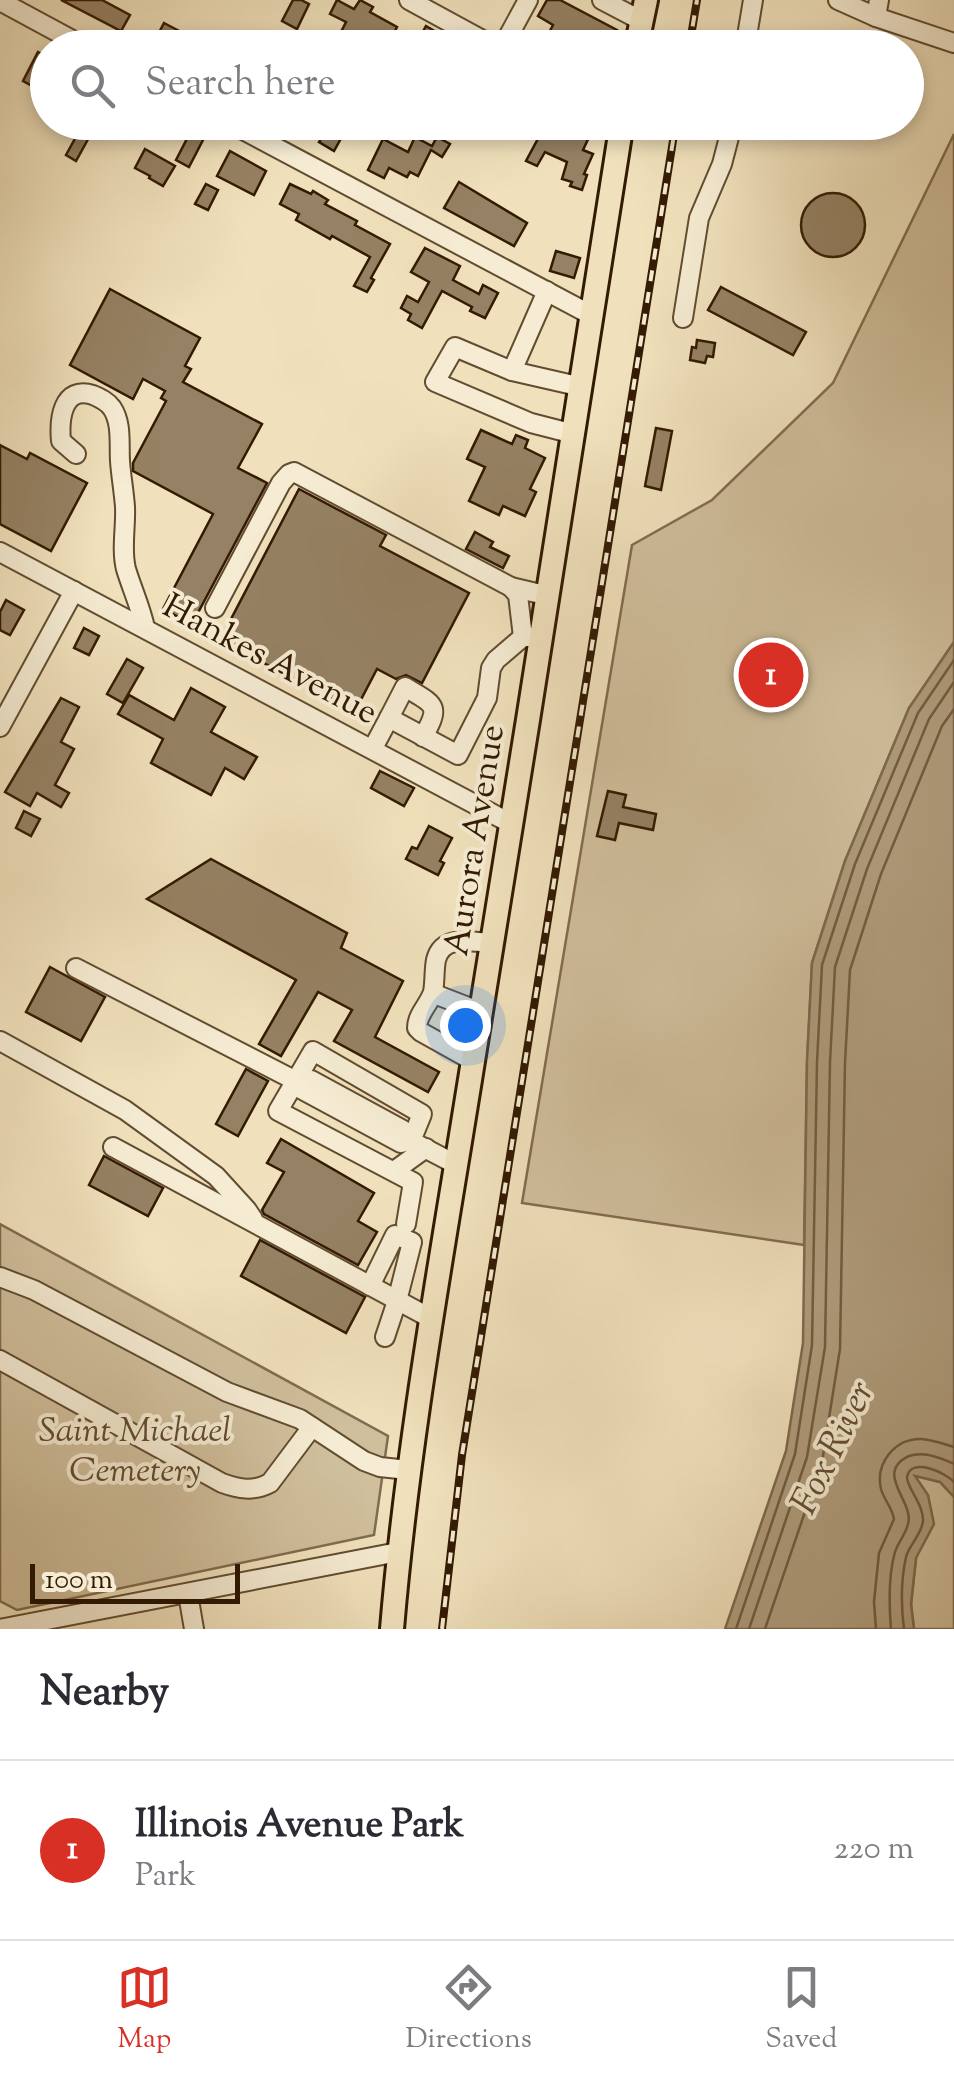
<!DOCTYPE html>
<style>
body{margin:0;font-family:"Sorts Mill Goudy",serif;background:#f2f2f3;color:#2b2b33}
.scale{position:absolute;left:30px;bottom:25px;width:210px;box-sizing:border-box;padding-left:10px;border:5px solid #331a02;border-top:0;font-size:28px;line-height:35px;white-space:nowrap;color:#331a02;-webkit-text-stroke:8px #f5ecd3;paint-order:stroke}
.you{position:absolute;left:465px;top:1025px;width:35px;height:35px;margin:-25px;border:8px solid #fff;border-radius:50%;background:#1a73e8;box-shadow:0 0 0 15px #1a73e833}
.badge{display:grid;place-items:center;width:65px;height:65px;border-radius:50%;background:#d93025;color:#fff;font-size:32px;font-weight:700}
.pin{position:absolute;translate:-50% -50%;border:5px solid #fff;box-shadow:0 2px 10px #0006}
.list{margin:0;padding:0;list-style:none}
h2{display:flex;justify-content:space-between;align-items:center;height:130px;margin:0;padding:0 40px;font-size:42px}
h2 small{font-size:32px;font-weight:400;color:#7c7c81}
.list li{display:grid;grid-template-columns:65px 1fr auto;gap:30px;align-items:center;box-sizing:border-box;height:180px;padding:0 40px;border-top:2px solid #e1e1e2}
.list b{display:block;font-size:38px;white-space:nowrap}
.list p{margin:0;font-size:32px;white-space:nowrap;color:#7c7c81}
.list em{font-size:32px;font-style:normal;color:#7c7c81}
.icon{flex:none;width:55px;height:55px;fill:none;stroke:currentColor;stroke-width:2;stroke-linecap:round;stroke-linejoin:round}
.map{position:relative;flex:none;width:954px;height:1629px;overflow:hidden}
.search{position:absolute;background:#fff;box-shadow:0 5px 15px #0003;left:30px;right:30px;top:30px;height:110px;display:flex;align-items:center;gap:25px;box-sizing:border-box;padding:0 35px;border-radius:55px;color:#7c7c81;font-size:38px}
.sheet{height:310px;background:#fff}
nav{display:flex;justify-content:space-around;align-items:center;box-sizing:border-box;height:140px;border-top:2px solid #e1e1e2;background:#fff;font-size:28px;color:#7c7c81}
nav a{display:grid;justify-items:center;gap:5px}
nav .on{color:#d93025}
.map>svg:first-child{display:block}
.green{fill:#d0bf9c;stroke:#826c4f;stroke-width:2.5}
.water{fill:#b09d7d;stroke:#7e694c;stroke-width:2.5}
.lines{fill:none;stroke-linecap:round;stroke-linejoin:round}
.shore{stroke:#725c40;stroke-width:2.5}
.building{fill:#958163;stroke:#331a02;stroke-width:2.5}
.minor-casing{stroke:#624c30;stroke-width:22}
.major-casing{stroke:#331a02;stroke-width:28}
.minor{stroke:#f5ecd3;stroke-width:18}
.major{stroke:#f0e1bc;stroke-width:22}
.rail-casing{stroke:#331a02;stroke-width:8}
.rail{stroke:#f5ecd3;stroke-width:4;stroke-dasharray:11;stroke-linecap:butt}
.labels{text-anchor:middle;stroke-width:8;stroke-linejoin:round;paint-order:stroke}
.street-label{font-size:35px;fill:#331a02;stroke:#f5ecd3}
.park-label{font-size:35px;font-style:italic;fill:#624c30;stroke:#f5ecd3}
.water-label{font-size:38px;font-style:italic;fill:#654e33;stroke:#f5ecd3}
</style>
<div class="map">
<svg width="954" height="1629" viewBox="0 0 954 1629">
<rect width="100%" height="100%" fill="#f0e1bc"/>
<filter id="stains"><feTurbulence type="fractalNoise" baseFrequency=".002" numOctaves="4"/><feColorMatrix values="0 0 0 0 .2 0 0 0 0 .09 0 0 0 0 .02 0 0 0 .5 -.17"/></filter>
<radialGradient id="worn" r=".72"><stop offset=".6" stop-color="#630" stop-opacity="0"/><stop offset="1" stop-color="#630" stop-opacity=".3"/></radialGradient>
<g class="green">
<path d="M954 134V642L909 708 845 861 812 963 807 1062 804 1245 522 1203 632 545 712 500 833 383Z"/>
<path d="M0 1224 388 1436 374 1535 17 1610 0 1601Z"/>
<path d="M914 1475 940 1482 954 1497V1629H914L911 1604 916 1558Z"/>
</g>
<path class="water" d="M954 642V1497L940 1482 915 1476 928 1495 934 1524 916 1558 911 1604 914 1629H725L786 1451 803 1343 807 1061 812 963 845 861 909 708Z"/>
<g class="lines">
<g class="shore">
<path d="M736 1629 795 1454 812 1345 817 1062 822 965 855 864 918 713 954 660"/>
<path d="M749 1629 807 1457 825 1347 830 1062 835 967 867 869 929 719 954 682"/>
<path d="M765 1629 822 1462 840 1349 845 1063 850 970 881 874 942 726 954 709"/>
<path d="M876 1629 874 1602 879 1553 894 1519C892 1507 884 1500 881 1489 875 1463 895 1438 922 1439 933 1440 944 1444 954 1447"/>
<path d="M891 1629C889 1605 888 1576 895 1552 898 1542 906 1534 908 1524 915 1502 873 1473 909 1456 923 1451 942 1458 954 1464"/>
<path d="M904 1629C901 1606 901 1580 906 1557 909 1545 922 1534 923 1521 924 1505 906 1486 907 1477 911 1456 946 1473 954 1482"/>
</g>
</g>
<g class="building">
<path d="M61 0H102L130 15 121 31Z"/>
<path d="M293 0H301L309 4 297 29 282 21Z"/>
<path d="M337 0 354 9 360 0 373 7 370 12 397 27 386 48H353L358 39 342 30 346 22 330 14Z"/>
<path d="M547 0H560L617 30 608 48H597L569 33 561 48H550L543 44 553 25 538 16Z"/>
<path d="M164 23 185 34 210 48H151Z"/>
<path d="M426 26 443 36 440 39 456 48H414Z"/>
<path d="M38 52 48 57V67L36 88 23 81Z"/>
<path d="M290 122H350L334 151 319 142 321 139Z"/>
<path d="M547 122H596L583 150 593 154 584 174 587 175 582 190 570 186 572 182 562 179 567 162 545 152 537 166 526 161Z"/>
<path d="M82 126 92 132 76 161 66 155Z"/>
<path d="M191 131 204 138 189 167 176 160Z"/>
<path d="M415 137 432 146 437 137 450 144 442 157 431 150 418 176 410 172 407 177 389 168 384 178 368 170 383 139 408 152Z"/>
<path d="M145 149 175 166 163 186 149 178 150 176 135 168Z"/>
<path d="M230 151 266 171 254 195 217 176Z"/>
<path d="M459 182 527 223 514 246 444 208Z"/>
<path d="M206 184 218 190 208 210 195 204Z"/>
<path d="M290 184 311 194 313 191 328 200 325 204 357 221 355 225 390 244 371 278 374 280 367 292 354 286 370 257 332 236 330 239 296 220 299 214 280 204Z"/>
<circle cx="833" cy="225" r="32"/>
<path d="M425 248 460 266 453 280 479 294 483 285 498 293 485 318 470 311 472 307 442 291 422 328 408 320 411 314 401 308 407 296 418 302 429 282 411 272Z"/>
<path d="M556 251 580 258 574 278 550 271Z"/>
<path d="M721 287 806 332 793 355 708 310Z"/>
<path d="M110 289 200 338 185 366 191 369 183 382 262 424 238 468 267 483 192 624 163 609 213 514 133 471V463L166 401 161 398 165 391 143 379 133 399 70 365Z"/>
<path d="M697 340 715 343 713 357 707 356 705 363 690 360 692 347 696 348Z"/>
<path d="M656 428 672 431 661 490 645 486Z"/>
<path d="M481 430 512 444 516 435 528 440 525 448 545 458 530 489 536 492 525 516 503 506 499 515 469 501 485 467 467 459Z"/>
<path d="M0 445 27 459 30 453 87 483 51 551 0 524Z"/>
<path d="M299 489 386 535 380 546 469 593 422 683 406 675 396 679 377 669 355 711 220 640Z"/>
<path d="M475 532 493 542 490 547 509 556 503 568 466 549Z"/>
<path d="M6 600 24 610 10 635 0 630V612Z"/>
<path d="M84 628 99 636 89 655 74 648Z"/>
<path d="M127 659 143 668 123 703 107 694Z"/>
<path d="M191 688 225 707 211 732 257 757 244 779 225 768 211 795 151 763 163 739 118 714 129 695 174 720Z"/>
<path d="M61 698 79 707 61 742 74 749 55 785 69 793 61 807 37 793 30 806 5 792Z"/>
<path d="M380 771 414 788 404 806 371 788Z"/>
<path d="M608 791 626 795 623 807 656 814 653 830 619 823 615 840 597 836Z"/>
<path d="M24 811 40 819 31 836 16 828Z"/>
<path d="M429 826 452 838 440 861 444 863 438 875 406 859 412 847 417 849Z"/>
<path d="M211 859 347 933 341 948 403 981 375 1037 439 1072 428 1092 334 1041 352 1010 318 992 281 1056 259 1044 296 980 147 899Z"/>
<path d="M50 967 105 997 81 1041 26 1012Z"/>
<path d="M246 1069 268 1081 238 1136 216 1124Z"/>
<path d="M281 1139 374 1193 358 1221 377 1232 358 1265 264 1214 262 1210 284 1172 267 1163Z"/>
<path d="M104 1156 163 1188 148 1216 89 1185Z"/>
<path d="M260 1240 365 1297 346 1333 241 1276Z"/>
</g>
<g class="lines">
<g class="minor-casing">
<g id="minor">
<path d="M409 0 497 48"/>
<path d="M602 0 642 21"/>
<path d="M838 0 876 17"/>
<path d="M879 0 876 17 954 43"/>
<path d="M0 1 87 48"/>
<path d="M502 48 528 0"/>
<path d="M745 48 753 0"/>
<path d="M228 122 593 316"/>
<path d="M683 318 699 218 722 164 733 122"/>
<path d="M512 371 547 291"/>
<path d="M574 434 531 423 435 382 455 347 512 371 582 387"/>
<path d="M76 454 61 441C59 420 62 385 93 395 100 398 107 401 112 408 122 423 119 443 120 461 121 476 124 492 125 507 126 527 121 550 126 569 132 589 141 608 145 628"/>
<path d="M0 552 510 823"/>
<path d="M511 587 518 595 523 637"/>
<path d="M215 608 281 483 289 474 294 472 511 587 549 596"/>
<path d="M389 718 405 687C434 705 442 704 423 737"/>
<path d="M0 727 74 591"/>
<path d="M373 748 389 718 458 755 487 698 491 668 496 660 523 637H542"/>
<path d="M76 968 296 1081 299 1088 401 1143 411 1141"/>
<path d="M432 996 437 995 481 1012"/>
<path d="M0 1041 125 1110 216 1176 247 1210 253 1219"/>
<path d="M473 1061 421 1032 417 1028C417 1014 429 1005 433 992 435 982 434 970 436 960 442 934 472 942 491 943"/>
<path d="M296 1081 311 1080 403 1130 411 1141 457 1165"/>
<path d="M113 1147 432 1319"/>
<path d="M394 1171 426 1148"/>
<path d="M406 1224 413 1182 278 1111 313 1051 422 1114 411 1141"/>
<path d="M0 1277 34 1290 227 1392 300 1419 364 1461 380 1467 408 1470"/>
<path d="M370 1286 395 1235 412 1242 397 1301 385 1337"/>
<path d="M0 1360 222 1483C239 1489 253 1492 270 1483L312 1427"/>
<path d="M188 1594 194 1629"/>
<path d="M0 1629 398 1552"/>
</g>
</g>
<g class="major-casing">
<g id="major">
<path d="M636 48 646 0"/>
<path d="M392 1629C408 1438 443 1250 473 1061 523 748 575 436 622 122"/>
</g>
</g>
<use href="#minor" class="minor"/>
<use href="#major" class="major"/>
<g class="rail-casing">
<g id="rail">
<path d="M689 48 697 0"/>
<path d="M442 1629 462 1455 676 122"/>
</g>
</g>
<use href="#rail" class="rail"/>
</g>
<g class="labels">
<g class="street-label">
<text transform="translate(271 658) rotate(28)" y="12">Hankes Avenue</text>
<text transform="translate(473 840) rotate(-81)" y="12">Aurora Avenue</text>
</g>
<g class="park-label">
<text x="135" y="1441">Saint Michael<tspan x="135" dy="40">Cemetery</tspan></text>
</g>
<g class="water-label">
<text transform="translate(831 1447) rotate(-64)" y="13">Fox River</text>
</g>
</g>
<rect width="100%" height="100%" filter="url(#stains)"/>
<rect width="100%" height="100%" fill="url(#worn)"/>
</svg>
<div class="scale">100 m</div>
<div class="you"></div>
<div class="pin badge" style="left:771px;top:675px">1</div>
<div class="search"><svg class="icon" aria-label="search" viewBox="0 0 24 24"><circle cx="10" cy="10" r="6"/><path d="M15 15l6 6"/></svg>Search here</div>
</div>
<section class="sheet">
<h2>Nearby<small></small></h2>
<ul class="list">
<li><span class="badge">1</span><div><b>Illinois Avenue Park</b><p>Park</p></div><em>220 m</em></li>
</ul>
</section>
<nav>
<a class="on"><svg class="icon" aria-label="map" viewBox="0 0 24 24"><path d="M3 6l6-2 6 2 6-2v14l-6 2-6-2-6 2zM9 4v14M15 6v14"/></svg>Map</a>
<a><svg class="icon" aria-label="directions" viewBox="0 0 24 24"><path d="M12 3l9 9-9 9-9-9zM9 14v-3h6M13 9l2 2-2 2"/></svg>Directions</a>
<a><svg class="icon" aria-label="saved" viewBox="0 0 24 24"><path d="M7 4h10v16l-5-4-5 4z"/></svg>Saved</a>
</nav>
